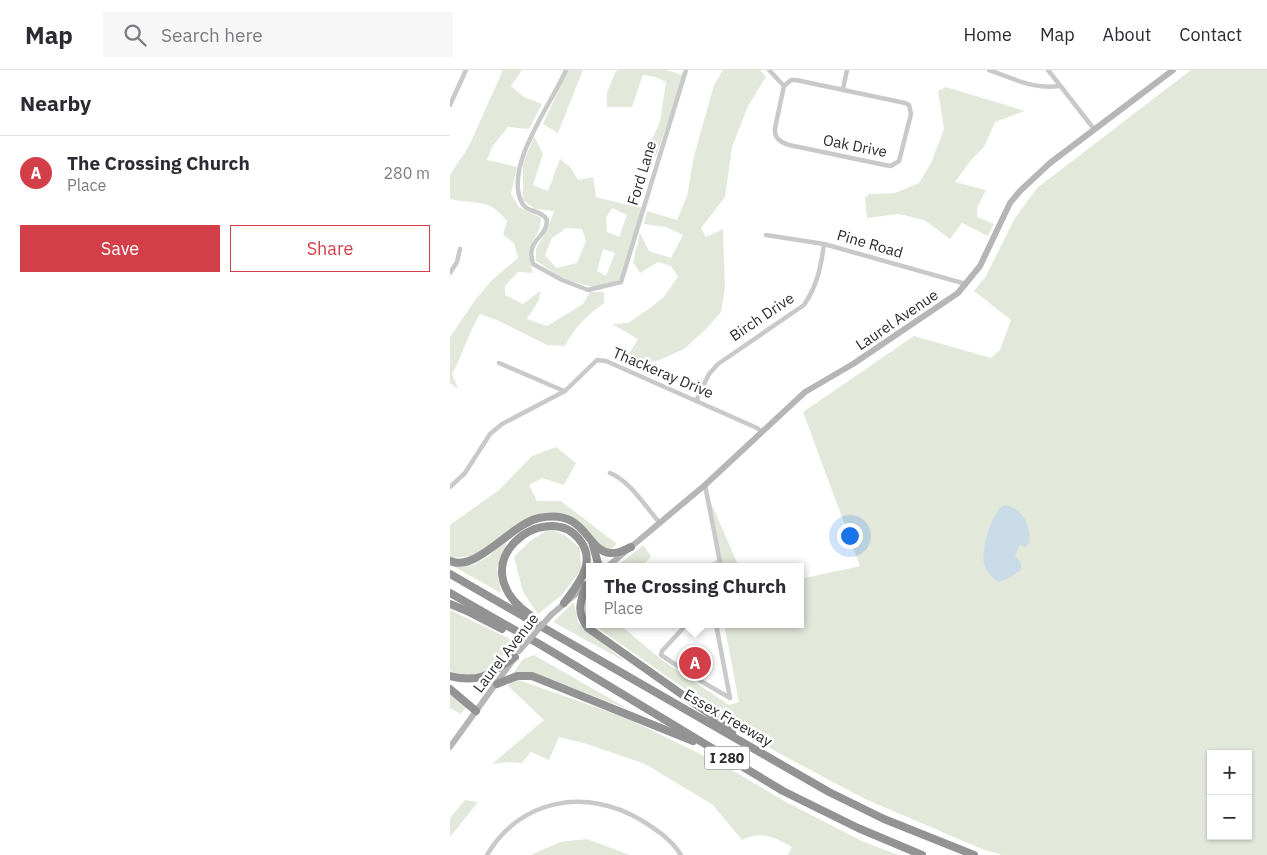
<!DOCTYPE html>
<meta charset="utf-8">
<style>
body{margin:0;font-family:"IBM Plex Sans",sans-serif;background:#f7f7f7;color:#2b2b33}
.controls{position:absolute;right:15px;bottom:15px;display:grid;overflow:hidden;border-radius:0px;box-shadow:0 1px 4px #0004}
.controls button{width:45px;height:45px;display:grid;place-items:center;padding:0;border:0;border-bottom:1px solid #e1e1e2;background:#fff;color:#2b2b33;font:25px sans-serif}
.you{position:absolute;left:399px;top:465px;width:18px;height:18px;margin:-12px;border:4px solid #fff;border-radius:50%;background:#1a73e8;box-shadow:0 0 0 8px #1a73e833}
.badge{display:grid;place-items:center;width:32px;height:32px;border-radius:50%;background:#d33f49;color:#fff;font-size:16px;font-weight:700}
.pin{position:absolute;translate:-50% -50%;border:2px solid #fff;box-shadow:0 1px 5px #0006}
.popup{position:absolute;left:136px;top:493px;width:218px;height:65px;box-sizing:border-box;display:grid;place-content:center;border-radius:0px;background:#fff;filter:drop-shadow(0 1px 4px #0005);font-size:16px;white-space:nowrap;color:#7c7c81}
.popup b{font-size:19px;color:#2b2b33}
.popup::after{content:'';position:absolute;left:50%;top:100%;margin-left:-10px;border:10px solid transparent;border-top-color:#fff}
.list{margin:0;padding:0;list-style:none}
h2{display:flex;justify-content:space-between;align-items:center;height:65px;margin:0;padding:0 20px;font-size:21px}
h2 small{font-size:16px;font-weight:400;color:#7c7c81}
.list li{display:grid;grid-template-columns:32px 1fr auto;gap:15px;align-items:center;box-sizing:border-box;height:75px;padding:0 20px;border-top:1px solid #e1e1e2}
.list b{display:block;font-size:19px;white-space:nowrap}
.list p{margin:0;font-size:16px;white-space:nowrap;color:#7c7c81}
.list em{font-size:16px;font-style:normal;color:#7c7c81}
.actions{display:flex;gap:10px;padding:15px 20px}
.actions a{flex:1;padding:11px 0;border:1px solid #d33f49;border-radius:0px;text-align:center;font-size:18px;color:#d33f49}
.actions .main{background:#d33f49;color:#fff}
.icon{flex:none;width:28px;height:28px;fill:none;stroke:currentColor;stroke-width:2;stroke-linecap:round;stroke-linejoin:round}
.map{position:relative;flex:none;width:817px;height:785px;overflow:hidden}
header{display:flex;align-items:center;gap:30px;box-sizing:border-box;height:70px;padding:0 25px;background:#fff;border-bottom:1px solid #e1e1e2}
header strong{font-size:24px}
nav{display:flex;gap:28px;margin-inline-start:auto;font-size:18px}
.search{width:350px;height:45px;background:#f7f7f7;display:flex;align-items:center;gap:12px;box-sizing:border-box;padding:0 18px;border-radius:0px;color:#7c7c81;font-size:19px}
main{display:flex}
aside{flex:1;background:#fff}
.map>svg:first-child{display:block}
.green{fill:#e2e9db;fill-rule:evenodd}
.water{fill:#c9dbe7}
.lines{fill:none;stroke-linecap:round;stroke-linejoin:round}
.minor{stroke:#c9c9c9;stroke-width:4.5}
.secondary{stroke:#b6b6b6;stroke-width:6}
.motorway{stroke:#939393;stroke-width:8}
.secondary-bridge{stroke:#b6b6b6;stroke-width:6}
.labels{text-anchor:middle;stroke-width:5;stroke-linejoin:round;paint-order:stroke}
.shield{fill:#fff;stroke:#6b6b6b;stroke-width:1}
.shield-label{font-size:14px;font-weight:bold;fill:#2c2c2c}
.street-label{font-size:15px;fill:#2c2c2c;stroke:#fff}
</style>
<header>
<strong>Map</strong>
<div class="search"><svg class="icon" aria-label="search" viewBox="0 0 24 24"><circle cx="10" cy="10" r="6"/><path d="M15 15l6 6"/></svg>Search here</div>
<nav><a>Home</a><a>Map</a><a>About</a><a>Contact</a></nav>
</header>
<main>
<aside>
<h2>Nearby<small></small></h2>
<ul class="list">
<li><span class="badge">A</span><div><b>The Crossing Church</b><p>Place</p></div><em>280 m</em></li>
</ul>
<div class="actions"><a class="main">Save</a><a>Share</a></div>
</aside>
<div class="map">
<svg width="817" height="785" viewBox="0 0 817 785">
<rect width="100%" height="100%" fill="#fff"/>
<g class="green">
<path d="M53 0H72L61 16 74 27 92 34 79 59 58 57 42 77 37 90 67 97 61 124 69 137 91 148C90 173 71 171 83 203L68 202 55 216V225L73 234 90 221 89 230 77 249 97 256 133 234 140 222H154V233C138 245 124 257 115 276L97 275 49 251 30 244C18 263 13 285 2 304L8 319 0 313V267L26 229 42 210 68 188 64 173 53 165 57 151C38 127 26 135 0 129V105L19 76Z"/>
<path d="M118 0H133L108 63 93 54Z"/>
<path d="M168 0H216L233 5 206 87 203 84 202 69 210 52 216 12 205 7 193 5 182 37H157V22L166 1Z"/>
<path d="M273 0H310L316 7 298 36 282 77 275 127 251 158 256 167 273 159 275 218 271 242 256 259 234 279 210 290 192 294 176 289 188 269 162 254 178 253 197 240 213 228 228 207 221 196 208 192 190 203 183 192 190 163 199 181 221 188 233 165 216 157 194 154 197 141 227 150 237 126 244 86 264 15Z"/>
<path d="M741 0H817V785H552L532 779 415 729 336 687 269 649 268 642 142 554H169L212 590 279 635 289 632 274 554H350V509L410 496 353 342 464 266 541 288 550 280 561 250 524 221 536 206 565 148 587 118ZM761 684H798V766H761Z"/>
<path d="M496 17 575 41 545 52 534 77 521 90 505 112 536 120 527 138V147L544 154 538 166 512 153 500 169 474 150 449 144 417 148 415 128 419 124 445 123 469 113 481 93 494 59 488 21Z"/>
<path d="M84 66 93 84 83 115 98 121 110 89 121 98 128 110 143 107 146 127 177 135 193 137 170 211 143 217 116 210 86 191V179L98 158 104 141 85 139 73 130V94ZM162 138 177 145 169 167 157 162 156 148ZM116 158 132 159 136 171 127 193 106 198 95 185 102 168ZM153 179 165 183 156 206 147 201Z"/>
<path d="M106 377 126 393 114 415 92 408 79 415 87 431H111L167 474 160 480H156L125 450 95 443 24 486 0 488V455L49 420 82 386Z"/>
<path d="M258 426 289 497H255L271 487Z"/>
<path d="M99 459 115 465 130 478 131 500 112 525 88 544 73 522 64 487 80 471Z"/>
<path d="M58 468 47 499 51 523 1 495H24L38 487Z"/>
<path d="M193 475 201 486 192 497H166Z"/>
<path d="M138 528 140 529V553L134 549 135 531Z"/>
<path d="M124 532 128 553 176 592 103 552Z"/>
<path d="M0 540 64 571C50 592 28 615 0 601Z"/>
<path d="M84 585 180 640 84 603 64 602 73 589Z"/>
<path d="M66 609 176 648 275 696 336 732 412 771 448 785H338L342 777C324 767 311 760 292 770L263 735 195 694 137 674 109 667 99 690 81 682 72 693 59 692 42 694 94 650 58 616 61 611Z"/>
<path d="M0 624 17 636 11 644 0 638Z"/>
<path d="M15 730 28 732 0 767V748Z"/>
<path d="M137 769 180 785H81L110 772Z"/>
</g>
<path class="water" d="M553 435C573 437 582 456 579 474L575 477 570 475 565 485 571 493V500L559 508 548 512C542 507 536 502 534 494 531 478 541 445 553 435Z"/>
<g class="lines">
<g class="minor">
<path d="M116 0C101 35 55 94 71 131 76 144 92 139 97 150 97 169 75 169 83 194L112 210 138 220 171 212 236 0"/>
<path d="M319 0 334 16"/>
<path d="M539 0C562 8 584 20 609 16"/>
<path d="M598 0 644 59"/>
<path d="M341 10H346L455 33 459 35 461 44 449 91 441 96 435 95 339 75C330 72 324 68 325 58L334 16Z"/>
<path d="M393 19 397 0"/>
<path d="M0 35 16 0"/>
<path d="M316 165 374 174 516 214"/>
<path d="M0 203 7 192 10 179"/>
<path d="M49 293 114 321"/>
<path d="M246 331 259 304 268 294 354 235C367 216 371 197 374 174"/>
<path d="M160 403C180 411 195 436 209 452"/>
<path d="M255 415 271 497"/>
<path d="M0 417 15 403 40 364 52 354 115 321 147 290 156 291 307 358 312 362"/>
<path d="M237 554 212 581 211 585 249 610 280 628"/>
<path d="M266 554 280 628"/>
<path d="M37 785C70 729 136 717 191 750 207 760 221 769 231 785"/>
</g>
<g class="secondary">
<path d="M157 497 255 415 355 322 403 294 508 223 530 196 560 133 570 121 600 93 723 0"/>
<path d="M101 545 140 512"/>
<path d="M0 677 63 590"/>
</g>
<g class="motorway">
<path d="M142 472 149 497"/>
<path d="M0 491C26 503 61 454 89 448 137 438 136 481 160 483 168 484 174 480 181 477"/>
<path d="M0 504 379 722 434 749 524 785"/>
<path d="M136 515C130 533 126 542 138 558L261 645 282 663"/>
<path d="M0 523 91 575 333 721 408 758 472 785"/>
<path d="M0 534 17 541 52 559"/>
<path d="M80 545C7 493 96 428 129 469 148 492 128 514 114 533"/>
<path d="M0 606C29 614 42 603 65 587"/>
<path d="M47 614 67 606H82L243 671"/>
<path d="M0 619 26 641"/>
</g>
<path class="secondary-bridge" d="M69 581 101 545"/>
</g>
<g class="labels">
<rect class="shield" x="254.5" y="676.5" width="45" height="23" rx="4"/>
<g class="shield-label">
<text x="277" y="693">I 280</text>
</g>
<g class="street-label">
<text transform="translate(405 76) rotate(11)" y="5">Oak Drive</text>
<text transform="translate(192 103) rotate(-73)" y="5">Ford Lane</text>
<text transform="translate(420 174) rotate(16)" y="5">Pine Road</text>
<text transform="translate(312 247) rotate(-34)" y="5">Birch Drive</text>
<text transform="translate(447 250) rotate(-34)" y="5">Laurel Avenue</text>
<text transform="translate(213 303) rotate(23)" y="5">Thackeray Drive</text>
<text transform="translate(56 583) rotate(-52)" y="5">Laurel Avenue</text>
<text transform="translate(278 648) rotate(30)" y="5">Essex Freeway</text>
</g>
</g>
</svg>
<div class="controls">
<button>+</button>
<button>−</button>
</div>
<div class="you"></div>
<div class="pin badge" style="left:245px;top:593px">A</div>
<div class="popup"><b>The Crossing Church</b>Place</div>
</div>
</main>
